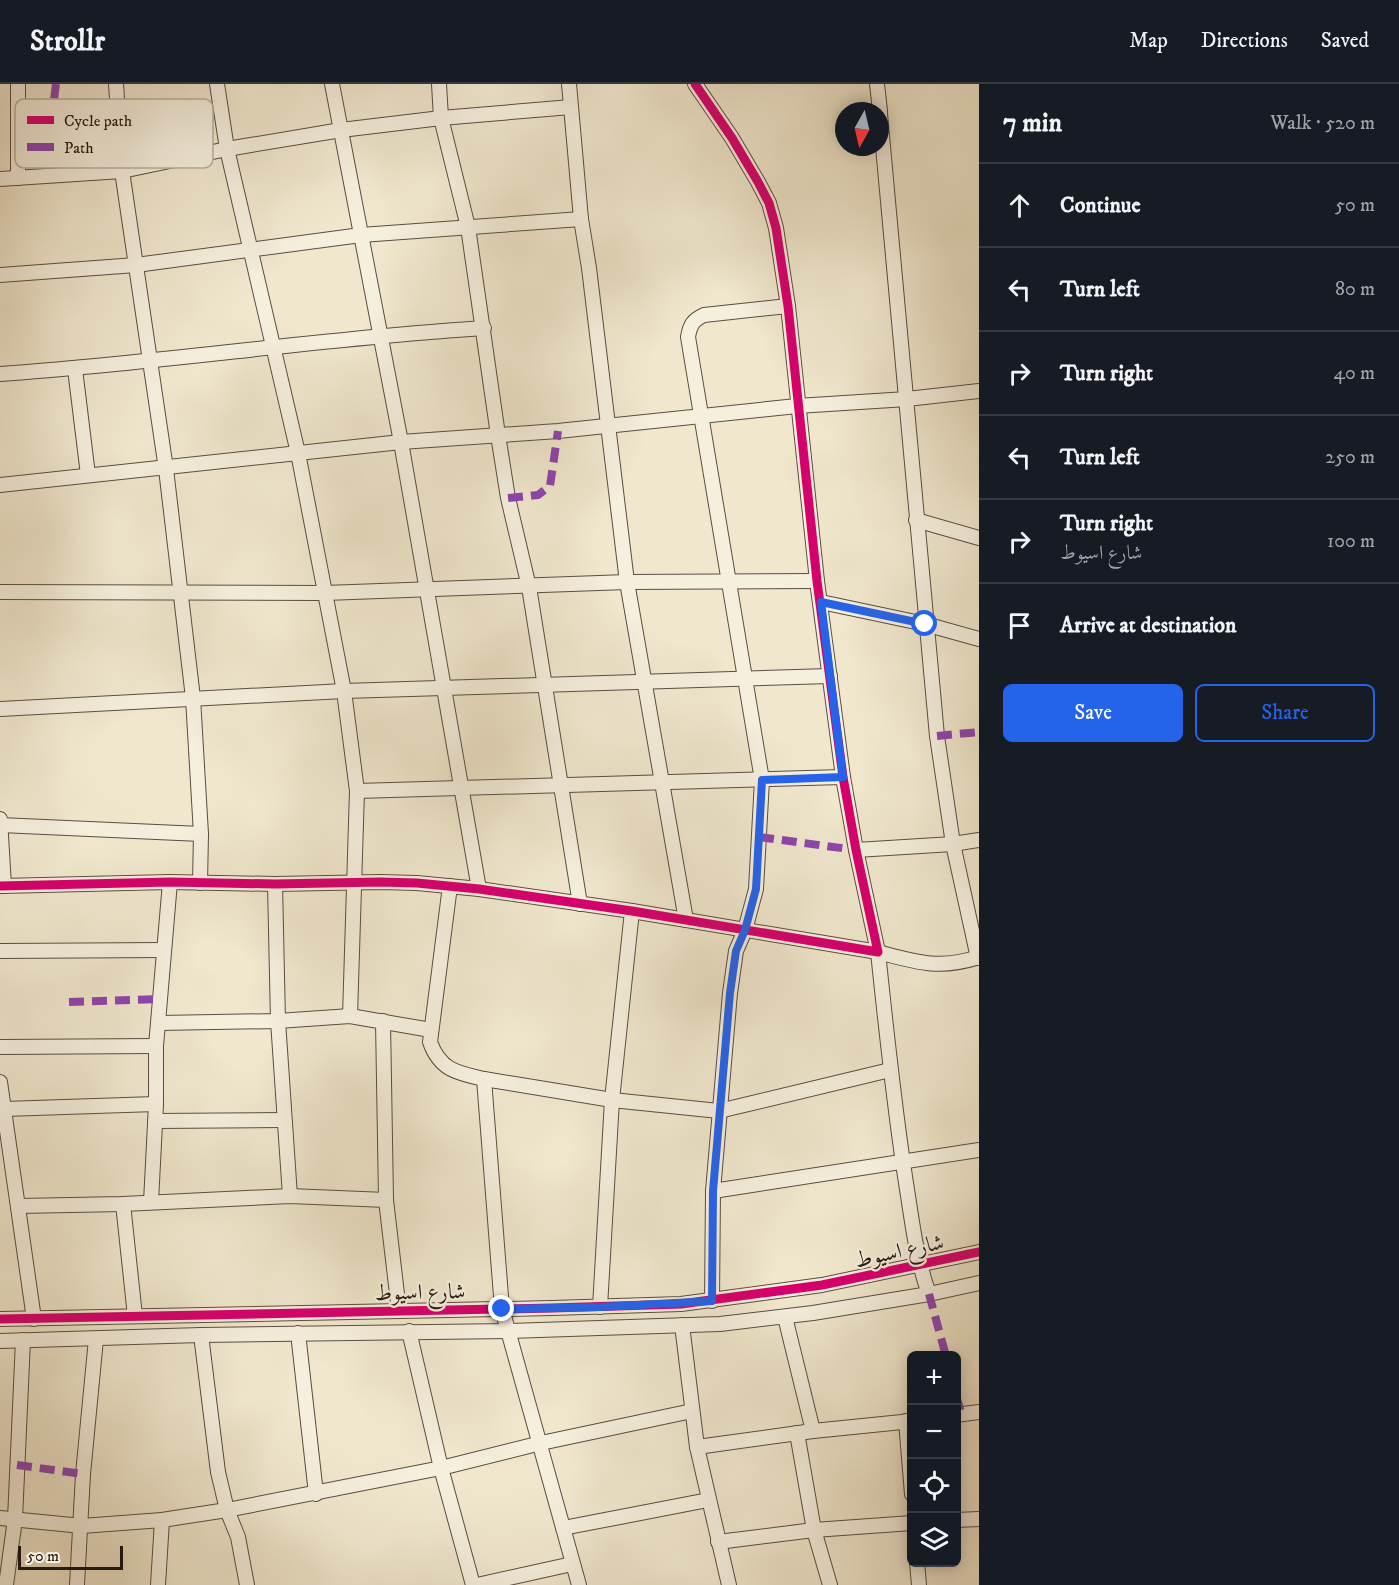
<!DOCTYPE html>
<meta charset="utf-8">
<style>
body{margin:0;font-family:"IM FELL DW Pica",Amiri,serif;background:#242831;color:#f1f3f6}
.controls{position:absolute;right:18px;bottom:18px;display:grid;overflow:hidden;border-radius:9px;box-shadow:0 3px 15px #0003}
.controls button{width:54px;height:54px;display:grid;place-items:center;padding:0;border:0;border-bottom:2px solid #363941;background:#171b24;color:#f1f3f6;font:30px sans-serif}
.compass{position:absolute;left:835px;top:18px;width:54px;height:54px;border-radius:50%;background:#171b24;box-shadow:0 3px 15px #0003;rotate:188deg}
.scale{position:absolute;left:18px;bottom:15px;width:105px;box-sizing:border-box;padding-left:6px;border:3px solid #281a11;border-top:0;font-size:16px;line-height:21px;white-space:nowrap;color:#281a11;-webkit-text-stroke:4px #f5efde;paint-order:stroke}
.stop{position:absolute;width:18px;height:18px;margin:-14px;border:4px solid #2563eb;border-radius:50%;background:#fff}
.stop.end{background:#2563eb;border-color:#fff;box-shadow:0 2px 6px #0008}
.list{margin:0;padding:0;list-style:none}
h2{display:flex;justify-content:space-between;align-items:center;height:78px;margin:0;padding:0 24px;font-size:26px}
h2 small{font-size:20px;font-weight:400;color:#9ea1a6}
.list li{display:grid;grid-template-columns:39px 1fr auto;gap:18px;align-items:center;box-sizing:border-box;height:84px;padding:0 24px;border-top:2px solid #363941}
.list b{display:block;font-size:22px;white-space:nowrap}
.list p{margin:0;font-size:20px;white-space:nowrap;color:#9ea1a6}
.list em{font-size:20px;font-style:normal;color:#9ea1a6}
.actions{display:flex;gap:12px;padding:18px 24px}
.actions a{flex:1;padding:14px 0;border:2px solid #2563eb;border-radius:9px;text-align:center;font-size:21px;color:#2563eb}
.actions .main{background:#2563eb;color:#fff}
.icon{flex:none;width:33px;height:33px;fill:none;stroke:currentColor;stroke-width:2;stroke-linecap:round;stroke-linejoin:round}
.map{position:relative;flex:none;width:979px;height:1501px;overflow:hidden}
header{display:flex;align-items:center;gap:36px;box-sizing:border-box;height:84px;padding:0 30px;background:#171b24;border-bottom:2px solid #363941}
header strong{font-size:28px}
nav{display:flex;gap:33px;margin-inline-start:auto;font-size:21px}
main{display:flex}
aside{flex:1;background:#171b24}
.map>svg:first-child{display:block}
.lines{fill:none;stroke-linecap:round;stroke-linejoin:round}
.minor-casing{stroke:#5a4d40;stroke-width:16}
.minor{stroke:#f5efde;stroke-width:14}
.quiet{stroke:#8e44ad;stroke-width:8;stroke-dasharray:15 8;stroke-linecap:butt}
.cycleway-casing{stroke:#f5efde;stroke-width:13}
.cycleway{stroke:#d6006c;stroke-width:9}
.route{stroke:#2563eb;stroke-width:8}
.labels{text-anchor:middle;stroke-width:4.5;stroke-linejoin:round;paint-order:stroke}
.street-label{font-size:22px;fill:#281a11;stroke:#f5efde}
.key{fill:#f5efde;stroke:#b8afa0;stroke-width:1.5}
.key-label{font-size:16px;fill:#281a11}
</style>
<header>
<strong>Strollr</strong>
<nav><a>Map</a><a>Directions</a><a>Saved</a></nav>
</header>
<main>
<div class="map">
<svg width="979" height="1501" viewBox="0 0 979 1501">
<rect width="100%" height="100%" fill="#f0e7cd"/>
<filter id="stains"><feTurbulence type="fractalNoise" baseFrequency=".00333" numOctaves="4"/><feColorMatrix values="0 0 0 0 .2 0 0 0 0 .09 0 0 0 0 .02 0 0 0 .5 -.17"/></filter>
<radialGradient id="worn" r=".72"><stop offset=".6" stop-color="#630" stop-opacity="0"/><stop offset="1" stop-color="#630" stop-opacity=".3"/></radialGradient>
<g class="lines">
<g class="minor-casing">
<g id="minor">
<path d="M217 0 227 65 298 369 344 607 357 707 350 932"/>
<path d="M332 0 401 358 479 805"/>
<path d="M439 0 441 34 468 143 498 351 508 414 529 503 580 820"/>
<path d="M569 0 581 135 589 184 627 498 686 836"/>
<path d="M877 0 880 27"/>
<path d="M880 30 937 652 953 760 978 874"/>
<path d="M18 94V0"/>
<path d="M0 95 122 87 227 65 341 46 441 34 571 23"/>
<path d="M0 191 136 181 361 151 581 135"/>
<path d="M75 285 88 391"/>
<path d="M0 290C162 279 322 254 484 244"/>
<path d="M0 401 401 358 558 347 797 322 907 315 979 307"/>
<path d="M916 436 979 454"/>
<path d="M0 508 325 509 627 498 817 497"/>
<path d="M821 518 925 540 979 555"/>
<path d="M0 625 344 607 830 592"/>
<path d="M357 707 843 693"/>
<path d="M0 735 4 802"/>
<path d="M0 741 201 750 193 614 166 385 122 87 116 0"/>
<path d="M856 766 953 760 979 756"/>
<path d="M200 799 201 750"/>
<path d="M275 800 278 937 290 1112"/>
<path d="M0 802 170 798 275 800 380 798 417 799 479 805 632 827 878 868 856 766 843 693 817 497 788 222 776 144 769 119 758 98 732 54 695 0"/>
<path d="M450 802 430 958C440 986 457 989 484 995L502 1225 579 1501"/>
<path d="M0 867 164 866"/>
<path d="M383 937 386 1116 399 1227"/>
<path d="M159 939 278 937 350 932 431 946"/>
<path d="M0 963 156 962"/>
<path d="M484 995 612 1016 719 1027 890 986"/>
<path d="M0 998 34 1235"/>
<path d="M4 1025 156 1020"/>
<path d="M155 1037 284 1036"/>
<path d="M713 1107 979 1066"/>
<path d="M151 1118 156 1020V962L170 798"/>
<path d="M123 1120 135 1232"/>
<path d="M18 1122 123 1120 290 1112 386 1116"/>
<path d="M929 1210C916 1174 912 1136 906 1099 894 1022 886 945 878 868 916 878 939 886 979 873"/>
<path d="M712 1217 713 1107 730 909 736 867 745 846 756 805 762 696 688 253C690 241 693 236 704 231L788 222"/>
<path d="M600 1223 612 1016 632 827"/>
<path d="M785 1233 813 1347"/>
<path d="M0 1235 552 1224 681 1220 822 1201 979 1168"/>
<path d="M682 1241 697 1363 729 1501"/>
<path d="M409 1247 441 1384 473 1501"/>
<path d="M298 1249 316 1410"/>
<path d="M201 1251 218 1388 227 1426 238 1453 247 1501"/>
<path d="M0 1257 201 1251 509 1247 720 1240 813 1229 929 1210 979 1199"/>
<path d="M956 1331 979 1328"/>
<path d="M906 1337 912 1410"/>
<path d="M797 1349 814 1446 830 1501"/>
<path d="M697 1363 813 1347 912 1337"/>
<path d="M0 1434 82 1442 162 1436 227 1426 441 1384 541 1359 692 1327"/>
<path d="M956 1436 979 1435"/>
<path d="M563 1444 708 1416"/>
<path d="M718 1458 814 1446 912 1439"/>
<path d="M917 1478 919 1501"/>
<path d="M6 1501 15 1435 23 1256"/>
<path d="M77 1501 83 1390 96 1255"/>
<path d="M158 1501 162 1436"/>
<path d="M477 1501 572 1480"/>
</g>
</g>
<use href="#minor" class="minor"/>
<g class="quiet">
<path d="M17 49 40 55 50 46 56 0"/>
<path d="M508 414 538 411 550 402 558 347"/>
<path d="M937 652 979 648"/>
<path d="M759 753 856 766"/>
<path d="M69 918 161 915"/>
<path d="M929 1210 946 1272"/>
<path d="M956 1312 962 1331"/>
<path d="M17 1381 83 1390"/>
</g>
<g class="cycleway-casing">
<g id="cycleway">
<path d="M0 802 170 798 275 800 380 798 417 799 479 805 632 827 878 868 856 766 843 693 817 497 788 222 776 144 769 119 758 98 732 54 695 0"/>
<path d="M0 1235 552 1224 681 1220 822 1201 979 1168"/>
</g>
</g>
<use href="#cycleway" class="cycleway"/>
</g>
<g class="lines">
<path class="route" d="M502 1225 600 1223 712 1217 713 1107 730 909 736 867 745 846 756 805 762 696 843 693 821 518 925 540"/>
</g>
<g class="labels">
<g class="street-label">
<text transform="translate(899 1166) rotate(-12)" y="8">شارع اسيوط</text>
<text transform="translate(420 1207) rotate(-1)" y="8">شارع اسيوط</text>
</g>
</g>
<rect x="15" y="15" width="198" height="69" rx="9" class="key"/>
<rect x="27" y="32" width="27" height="8" fill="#d6006c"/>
<rect x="27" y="59" width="27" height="8" fill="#8e44ad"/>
<g class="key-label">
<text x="64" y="42">Cycle path</text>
<text x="64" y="69">Path</text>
</g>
<rect width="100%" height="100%" filter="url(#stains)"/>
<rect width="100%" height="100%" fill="url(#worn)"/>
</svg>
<div class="controls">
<button>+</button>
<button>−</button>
<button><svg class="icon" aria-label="locate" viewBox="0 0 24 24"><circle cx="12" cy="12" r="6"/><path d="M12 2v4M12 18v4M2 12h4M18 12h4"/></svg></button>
<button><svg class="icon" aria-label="layers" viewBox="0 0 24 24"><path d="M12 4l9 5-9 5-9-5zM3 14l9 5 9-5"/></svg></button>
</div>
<svg class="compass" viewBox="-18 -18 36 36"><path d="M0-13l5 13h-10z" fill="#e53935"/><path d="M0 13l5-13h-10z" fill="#9ea1a6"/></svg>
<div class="scale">50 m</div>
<div class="stop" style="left:925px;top:540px"></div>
<div class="stop end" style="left:502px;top:1225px"></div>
</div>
<aside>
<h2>7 min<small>Walk · 520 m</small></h2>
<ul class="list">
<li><svg class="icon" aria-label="ahead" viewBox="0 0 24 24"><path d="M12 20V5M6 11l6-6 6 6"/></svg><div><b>Continue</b></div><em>50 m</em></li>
<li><svg class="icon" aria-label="left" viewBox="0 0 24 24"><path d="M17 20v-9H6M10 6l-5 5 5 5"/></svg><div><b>Turn left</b></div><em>80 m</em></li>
<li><svg class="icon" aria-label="right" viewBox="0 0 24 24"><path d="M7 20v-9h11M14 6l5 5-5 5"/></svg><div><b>Turn right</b></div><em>40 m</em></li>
<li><svg class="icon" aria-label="left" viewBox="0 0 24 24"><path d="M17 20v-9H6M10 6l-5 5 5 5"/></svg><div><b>Turn left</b></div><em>250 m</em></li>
<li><svg class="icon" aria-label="right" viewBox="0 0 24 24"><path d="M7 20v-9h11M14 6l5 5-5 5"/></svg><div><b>Turn right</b><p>شارع اسيوط</p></div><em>100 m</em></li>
<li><svg class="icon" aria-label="arrive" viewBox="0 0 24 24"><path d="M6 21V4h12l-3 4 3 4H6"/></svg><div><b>Arrive at destination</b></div></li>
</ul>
<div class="actions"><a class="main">Save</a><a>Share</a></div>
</aside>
</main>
